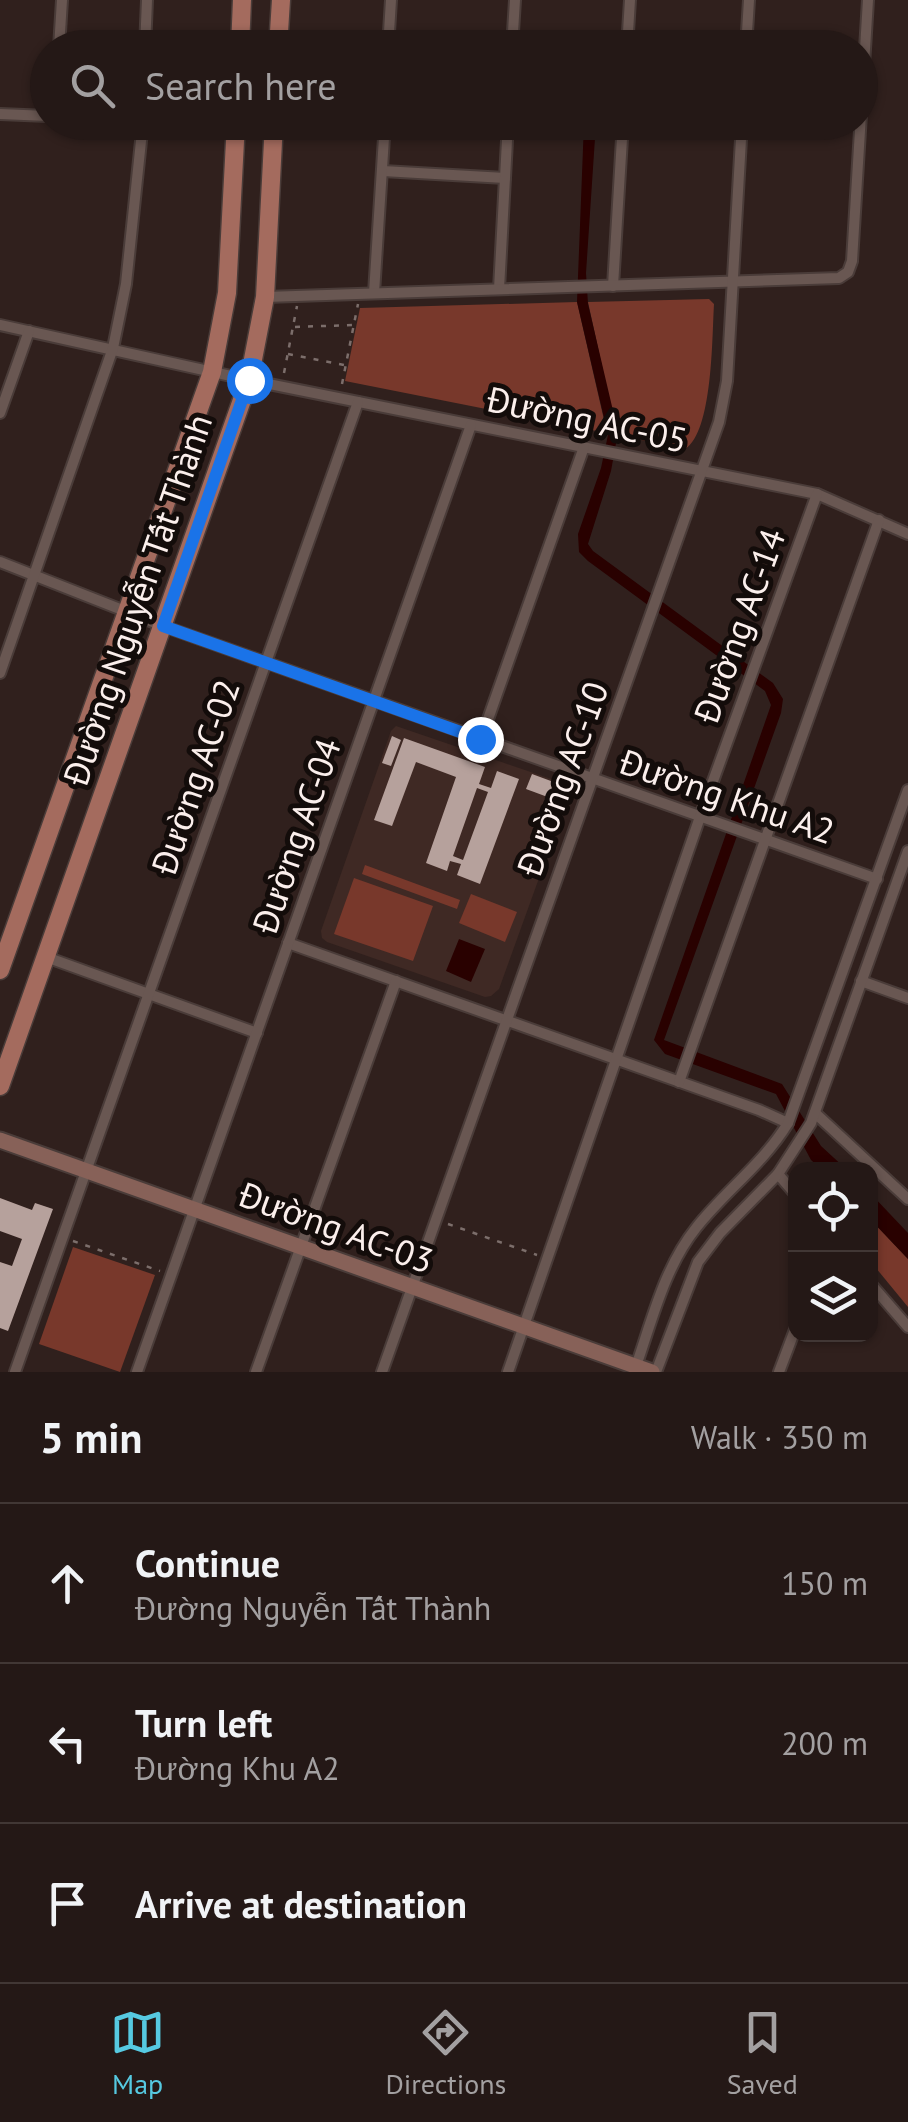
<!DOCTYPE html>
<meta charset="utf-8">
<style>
body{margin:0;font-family:"PT Sans",sans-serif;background:#302523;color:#f1f3f6}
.controls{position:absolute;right:30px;bottom:30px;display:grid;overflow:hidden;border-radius:20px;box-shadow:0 2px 8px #0004}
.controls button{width:90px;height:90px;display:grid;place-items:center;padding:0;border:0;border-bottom:2px solid #413735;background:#241816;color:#f1f3f6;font:50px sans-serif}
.stop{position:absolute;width:30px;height:30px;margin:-22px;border:8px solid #1a73e8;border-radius:50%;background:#fff}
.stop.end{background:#1a73e8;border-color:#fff;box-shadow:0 2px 10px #0008}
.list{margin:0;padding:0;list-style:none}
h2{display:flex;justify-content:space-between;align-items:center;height:130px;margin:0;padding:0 40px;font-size:42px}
h2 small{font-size:32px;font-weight:400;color:#a3a0a1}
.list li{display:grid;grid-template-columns:65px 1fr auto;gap:30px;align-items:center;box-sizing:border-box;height:160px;padding:0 40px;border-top:2px solid #413735}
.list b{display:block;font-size:38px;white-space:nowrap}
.list p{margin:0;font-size:32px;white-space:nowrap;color:#a3a0a1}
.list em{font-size:32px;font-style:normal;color:#a3a0a1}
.icon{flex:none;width:55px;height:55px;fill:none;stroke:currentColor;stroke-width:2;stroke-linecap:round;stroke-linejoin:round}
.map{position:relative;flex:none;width:908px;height:1372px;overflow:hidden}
.search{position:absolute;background:#241816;box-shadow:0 2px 8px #0004;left:30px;right:30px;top:30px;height:110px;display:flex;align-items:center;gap:25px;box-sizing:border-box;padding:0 35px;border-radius:55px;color:#a3a0a1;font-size:38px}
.sheet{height:610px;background:#241816}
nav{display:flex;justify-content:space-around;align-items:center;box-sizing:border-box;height:140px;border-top:2px solid #413735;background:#241816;font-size:28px;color:#a3a0a1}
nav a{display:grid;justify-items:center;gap:5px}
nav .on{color:#56c9e1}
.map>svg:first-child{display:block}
.built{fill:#3f2924}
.green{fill:#78382b}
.water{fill:#290100}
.building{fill:#b6a19c;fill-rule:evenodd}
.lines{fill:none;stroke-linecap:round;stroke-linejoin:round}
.street-casing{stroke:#4a3c39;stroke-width:14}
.secondary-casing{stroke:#4a3c39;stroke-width:19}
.primary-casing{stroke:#4a3c39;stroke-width:21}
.path{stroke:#7c6e6b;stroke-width:2.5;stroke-dasharray:5 8;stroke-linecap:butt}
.street{stroke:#695752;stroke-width:10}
.secondary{stroke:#876158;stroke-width:15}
.primary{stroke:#a46b5e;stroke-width:18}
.route{stroke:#1a73e8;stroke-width:12}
.labels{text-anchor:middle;stroke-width:10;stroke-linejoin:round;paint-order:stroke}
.street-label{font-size:35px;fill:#fbefec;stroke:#130c0a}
</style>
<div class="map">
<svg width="908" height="1372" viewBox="0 0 908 1372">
<rect width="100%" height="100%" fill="#30201d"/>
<path class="built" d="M396 726 563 783 568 788 569 795 499 989 491 996 485 997 327 942 322 938 321 931 391 731Z"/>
<g class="green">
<path d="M709 299 714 304C712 336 713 432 685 449L617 435 588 302Z"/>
<path d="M577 302 607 433 345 381 360 308Z"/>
<path d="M365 865 460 900 457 909 362 874Z"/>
<path d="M354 878 433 906 413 961 334 934Z"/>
<path d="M471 894 517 912 505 942 459 923Z"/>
<path d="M871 1220 908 1259V1307L871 1262Z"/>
<path d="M73 1247 155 1275 120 1372 39 1344Z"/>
</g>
<g class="water">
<path d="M584 123H596L586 273 588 304 618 432 611 471 588 544 593 551 773 683 783 699 781 713 664 1040 782 1084 821 1146 846 1169H821L811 1160 776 1094 665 1054 654 1040 771 705 765 691 588 561 579 552 578 534 601 468 608 435 577 302Z"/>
<path d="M459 939 485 949 471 982 446 971Z"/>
<path d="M871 1194 908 1233V1259L871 1220Z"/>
</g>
<g class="building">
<path d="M392 736 401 740 391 766 382 763Z"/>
<path d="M404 738 485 767 479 784 491 788 497 771 519 779 480 884 457 875 461 864 450 861 447 871 426 863 456 777 416 762 392 826 374 820ZM477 788 488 792 463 860 453 856Z"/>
<path d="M532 774 559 784 553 799 526 789Z"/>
<path d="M557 792 566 796 552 835 542 832Z"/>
<path d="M0 1198 32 1210 35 1203 53 1209 8 1331 0 1328V1262L12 1266 22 1239 0 1231Z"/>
</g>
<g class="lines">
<g class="street-casing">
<g id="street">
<path d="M59 48 62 0"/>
<path d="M145 48 147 0"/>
<path d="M388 48 391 0"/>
<path d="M512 48 515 0"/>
<path d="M627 48 630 0"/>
<path d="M746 48 749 0"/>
<path d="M0 114 48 116"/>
<path d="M383 171 505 178"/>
<path d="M613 286 623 122"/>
<path d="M499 289 508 122"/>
<path d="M374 293 385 122"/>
<path d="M265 297 839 278 848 272 852 261 868 0"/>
<path d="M0 325 249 380 817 494 908 534"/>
<path d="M0 413 29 331"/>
<path d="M0 562 163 626 877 879"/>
<path d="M0 673 113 348 126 284 143 122"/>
<path d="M481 739 584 447"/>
<path d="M288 943 759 1110 788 1123"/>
<path d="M46 957 257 1033"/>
<path d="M861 981 908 998"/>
<path d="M679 1082 879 520"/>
<path d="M815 1113 908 1199"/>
<path d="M778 1174 796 1195"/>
<path d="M870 1283 908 1327"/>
<path d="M635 1369C652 1321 664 1268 696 1228 725 1191 763 1164 788 1123L908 790"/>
<path d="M15 1372 358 402"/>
<path d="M137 1372 471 425"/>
<path d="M256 1372 396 981"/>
<path d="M382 1372 719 422 727 381 742 122"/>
<path d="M508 1372 700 817 817 494"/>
<path d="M656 1372 698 1262 720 1233 778 1174 811 1123 908 851"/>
<path d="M779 1372 796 1327"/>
</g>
</g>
<g class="secondary-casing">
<path id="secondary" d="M0 1140 652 1372"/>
</g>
<g class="primary-casing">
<g id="primary">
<path d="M240 48 242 0"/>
<path d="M278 48 281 0"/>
<path d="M0 970 212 372 227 293 236 122"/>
<path d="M0 1086 249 380 265 297 274 122"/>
</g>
</g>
<g class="path">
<path d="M295 327 352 325"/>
<path d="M288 354 344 365"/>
<path d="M284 373 297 306"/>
<path d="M342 384 358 304"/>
<path d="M448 1224 537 1255"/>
<path d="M73 1241 160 1271"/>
</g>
<use href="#street" class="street"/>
<use href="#secondary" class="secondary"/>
<use href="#primary" class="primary"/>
</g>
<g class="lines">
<path class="route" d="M249 380 163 626 480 739"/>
</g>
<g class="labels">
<g class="street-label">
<text transform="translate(587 420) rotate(12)" y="12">Đường AC-05</text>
<text transform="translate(138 600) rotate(-71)" y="12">Đường Nguyễn Tất Thành</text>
<text transform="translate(740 626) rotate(-70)" y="12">Đường AC-14</text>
<text transform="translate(196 777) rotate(-71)" y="12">Đường AC-02</text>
<text transform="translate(563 779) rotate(-70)" y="12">Đường AC-10</text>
<text transform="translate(727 797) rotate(19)" y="12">Đường Khu A2</text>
<text transform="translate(297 836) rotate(-71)" y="12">Đường AC-04</text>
<text transform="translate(336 1228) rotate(20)" y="12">Đường AC-03</text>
</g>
</g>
</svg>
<div class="controls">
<button><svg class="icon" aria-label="locate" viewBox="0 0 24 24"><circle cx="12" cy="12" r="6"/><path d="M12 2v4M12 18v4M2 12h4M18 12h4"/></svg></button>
<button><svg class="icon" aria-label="layers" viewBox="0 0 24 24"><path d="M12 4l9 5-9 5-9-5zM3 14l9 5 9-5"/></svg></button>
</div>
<div class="stop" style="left:249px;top:380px"></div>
<div class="stop end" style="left:480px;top:739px"></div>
<div class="search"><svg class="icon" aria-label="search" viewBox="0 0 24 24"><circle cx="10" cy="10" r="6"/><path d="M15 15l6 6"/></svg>Search here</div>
</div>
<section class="sheet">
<h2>5 min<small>Walk · 350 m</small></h2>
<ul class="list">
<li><svg class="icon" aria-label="ahead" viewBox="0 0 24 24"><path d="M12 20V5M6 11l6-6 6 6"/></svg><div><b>Continue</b><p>Đường Nguyễn Tất Thành</p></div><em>150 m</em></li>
<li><svg class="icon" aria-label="left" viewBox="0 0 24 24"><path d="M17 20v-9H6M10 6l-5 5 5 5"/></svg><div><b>Turn left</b><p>Đường Khu A2</p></div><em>200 m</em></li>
<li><svg class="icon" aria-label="arrive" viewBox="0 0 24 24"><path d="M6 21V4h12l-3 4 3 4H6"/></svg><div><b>Arrive at destination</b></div></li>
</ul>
</section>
<nav>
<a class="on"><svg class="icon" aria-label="map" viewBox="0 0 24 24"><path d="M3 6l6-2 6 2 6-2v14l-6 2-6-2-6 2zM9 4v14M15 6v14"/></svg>Map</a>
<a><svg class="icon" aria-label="directions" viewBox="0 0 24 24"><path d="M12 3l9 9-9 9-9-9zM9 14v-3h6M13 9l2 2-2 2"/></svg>Directions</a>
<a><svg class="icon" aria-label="saved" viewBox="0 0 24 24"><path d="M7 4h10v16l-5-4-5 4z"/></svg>Saved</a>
</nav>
